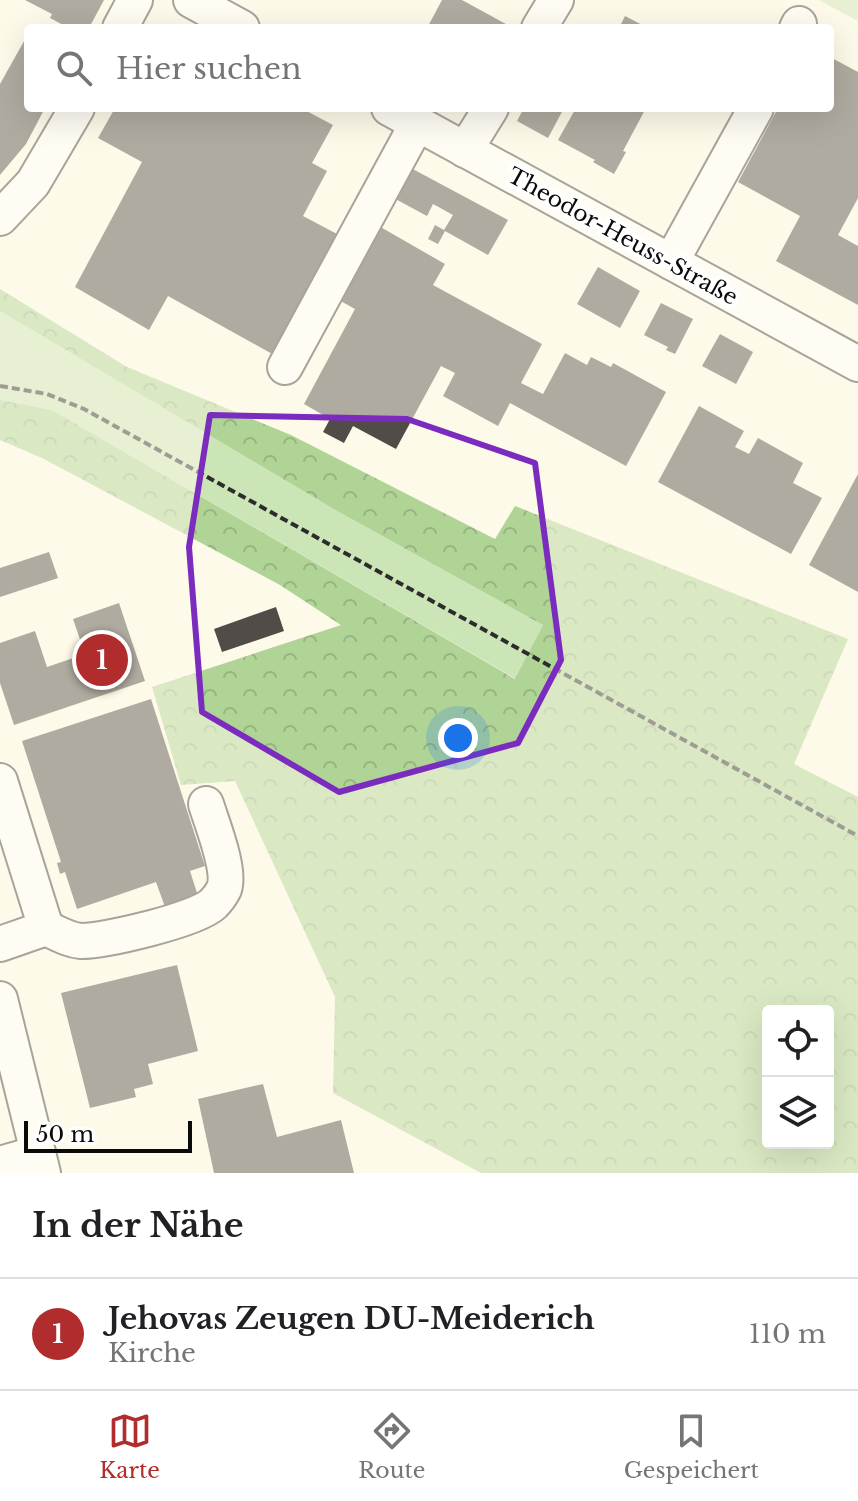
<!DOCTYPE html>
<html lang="de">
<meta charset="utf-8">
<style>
body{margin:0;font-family:"Libre Baskerville",serif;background:#f6f6f6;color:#202124}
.controls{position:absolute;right:24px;bottom:24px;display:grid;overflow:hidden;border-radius:8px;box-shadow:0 8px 32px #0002}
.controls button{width:72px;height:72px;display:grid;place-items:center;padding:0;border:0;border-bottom:2px solid #e0e0e0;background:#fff;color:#202124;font:40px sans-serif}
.scale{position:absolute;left:24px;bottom:20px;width:168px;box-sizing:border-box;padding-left:8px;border:4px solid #0a0a0a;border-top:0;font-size:22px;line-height:28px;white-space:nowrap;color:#0a0a0a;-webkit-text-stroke:6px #fff;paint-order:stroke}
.you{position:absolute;left:458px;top:738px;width:28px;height:28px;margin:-20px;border:6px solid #fff;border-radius:50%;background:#1a73e8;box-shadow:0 0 0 12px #1a73e833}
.badge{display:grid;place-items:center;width:52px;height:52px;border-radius:50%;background:#b02c2d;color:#fff;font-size:26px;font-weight:700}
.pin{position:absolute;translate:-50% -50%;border:4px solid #fff;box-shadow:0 2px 8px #0006}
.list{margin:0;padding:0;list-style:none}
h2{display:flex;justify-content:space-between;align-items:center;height:104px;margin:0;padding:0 32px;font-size:34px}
h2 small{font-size:26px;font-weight:400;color:#757577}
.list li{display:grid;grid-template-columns:52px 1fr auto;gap:24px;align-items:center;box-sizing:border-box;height:112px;padding:0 32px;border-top:2px solid #e0e0e0}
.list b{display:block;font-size:30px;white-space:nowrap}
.list p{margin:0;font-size:26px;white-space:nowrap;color:#757577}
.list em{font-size:26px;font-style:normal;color:#757577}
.icon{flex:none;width:44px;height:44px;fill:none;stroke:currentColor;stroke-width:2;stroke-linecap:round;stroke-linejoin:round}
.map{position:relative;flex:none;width:858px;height:1173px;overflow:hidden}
.search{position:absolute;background:#fff;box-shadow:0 8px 32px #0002;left:24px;right:24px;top:24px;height:88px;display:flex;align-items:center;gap:20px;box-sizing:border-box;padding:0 28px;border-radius:8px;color:#757577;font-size:30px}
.sheet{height:216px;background:#fff}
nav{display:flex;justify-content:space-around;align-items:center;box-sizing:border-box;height:112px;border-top:2px solid #e0e0e0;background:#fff;font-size:22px;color:#757577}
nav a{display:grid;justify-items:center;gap:4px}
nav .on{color:#b02c2d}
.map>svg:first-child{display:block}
.grass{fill:#cce5b6}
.forest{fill:url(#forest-crowns);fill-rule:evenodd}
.building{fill:#524c48}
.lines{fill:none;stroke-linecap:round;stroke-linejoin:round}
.minor-casing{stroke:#3d3d3d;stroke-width:38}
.path{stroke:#2c2c2c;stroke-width:4;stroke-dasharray:8 4;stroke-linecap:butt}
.minor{stroke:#fff;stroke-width:34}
.marked{fill:none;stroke:#7b2cbf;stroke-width:6;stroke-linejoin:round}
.labels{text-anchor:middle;stroke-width:8;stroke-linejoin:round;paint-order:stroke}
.street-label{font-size:22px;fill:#0a0a0a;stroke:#fff}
</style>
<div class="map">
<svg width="858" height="1173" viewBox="0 0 858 1173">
<defs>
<pattern id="forest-crowns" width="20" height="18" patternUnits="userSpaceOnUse" patternTransform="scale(2)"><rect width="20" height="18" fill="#b0d496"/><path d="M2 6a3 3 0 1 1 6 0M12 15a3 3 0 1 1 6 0" fill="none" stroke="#96b580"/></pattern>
</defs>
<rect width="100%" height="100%" fill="#fefae9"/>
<g class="grass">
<path d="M819 0H858V21Z"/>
<path d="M0 311 337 511 543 625 516 679 52 410 0 400Z"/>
</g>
<path class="forest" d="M0 289 127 367 291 435 495 539 515 506 848 639 794 764 858 797V1173H481L333 1093 335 997 235 781 181 785 152 687 341 625 280 585 44 459 0 440V400L52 410 515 679 543 625 337 511 0 311ZM768 1011H828V1143H768Z"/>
<g class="building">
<path d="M25 0H104L89 28H69L50 18 52 14Z"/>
<path d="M442 0H462L513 28H427Z"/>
<path d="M625 16 648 28H619Z"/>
<path d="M28 34V108H45L26 144 0 175V84Z"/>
<path d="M830 57 858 72V198L838 235 858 246V305L776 261 800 216 738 182 778 108H830Z"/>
<path d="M115 108H301L333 125 312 163 327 171 303 216 339 235 274 355 168 296 149 330 75 287 142 162 98 138Z"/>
<path d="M524 108H564L548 138 517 121Z"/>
<path d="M576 108H646L623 151 626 152 614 174 593 162 595 160 558 140Z"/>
<path d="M409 167 508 220 488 255 445 231 438 244 428 239 435 225 444 230 453 215 433 204 427 216 388 195Z"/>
<path d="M377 225 445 264 433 285 542 344 521 383 543 394 565 353 587 365 591 357 611 367 613 363 666 392 626 466 510 403 498 426 443 396 455 373 441 366 396 449 353 426 344 443 323 432 330 419 304 404 355 309 337 299Z"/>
<path d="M598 267 640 291 620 328 577 304Z"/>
<path d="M661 303 693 319 675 354 666 350 668 347 644 335Z"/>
<path d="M720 334 753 352 736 384 702 366Z"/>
<path d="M699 406 744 431 735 447 749 454 758 438 803 463 793 483 822 498 791 554 658 482Z"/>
<path d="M858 474V592L809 565Z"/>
<path d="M49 552 58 578 0 597V568Z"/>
<path d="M119 603 145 681 14 725 0 683V643L35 631 47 667 85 654 73 619Z"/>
<path d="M276 607 284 631 222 652 214 629Z"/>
<path d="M151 699 205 866 190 871 198 896 165 907 156 882 77 909 65 872 60 874 57 863 61 862 22 741Z"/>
<path d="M177 965 198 1051 148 1064 153 1084 134 1089 136 1097 90 1108 61 993Z"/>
<path d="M263 1084 277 1137 341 1120 354 1173H214L198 1099Z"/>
</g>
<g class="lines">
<g class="minor-casing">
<g id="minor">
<path d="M191 0 242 28"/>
<path d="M120 28 135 0"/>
<path d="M539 28 556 0"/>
<path d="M797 28 799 24"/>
<path d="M389 108 858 364"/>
<path d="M465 150 491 108"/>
<path d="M0 218 33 183 77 108"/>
<path d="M671 262 756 108"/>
<path d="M285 367 417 124"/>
<path d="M0 781 46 928 0 944"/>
<path d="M46 928C57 933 68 940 81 941 105 941 196 920 213 904 216 901 222 893 224 889 231 870 212 824 206 804"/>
<path d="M0 999 43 1173"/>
<path d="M0 1164 38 1153"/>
</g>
</g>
<path class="path" d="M0 386 47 394 84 409 858 836"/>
<use href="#minor" class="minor"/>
</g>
<path d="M0 0H858V1173H0ZM210 415 407 419 535 463 561 660 518 743 339 792 202 712 189 547Z" fill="#fefae9" fill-opacity=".55" fill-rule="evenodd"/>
<path class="marked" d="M210 415 407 419 535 463 561 660 518 743 339 792 202 712 189 547Z"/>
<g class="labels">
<g class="street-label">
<text transform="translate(623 236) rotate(29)" y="8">Theodor-Heuss-Straße</text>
</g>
</g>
</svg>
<div class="controls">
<button><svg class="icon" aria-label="locate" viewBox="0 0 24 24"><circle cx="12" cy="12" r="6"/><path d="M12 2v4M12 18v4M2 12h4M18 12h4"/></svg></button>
<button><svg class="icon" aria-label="layers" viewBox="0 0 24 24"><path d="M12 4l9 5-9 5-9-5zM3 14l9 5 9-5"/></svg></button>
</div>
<div class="scale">50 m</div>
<div class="you"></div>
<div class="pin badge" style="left:102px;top:660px">1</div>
<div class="search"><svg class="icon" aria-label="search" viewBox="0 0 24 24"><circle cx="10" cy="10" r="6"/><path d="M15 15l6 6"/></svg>Hier suchen</div>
</div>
<section class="sheet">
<h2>In der Nähe<small></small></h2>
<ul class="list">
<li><span class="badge">1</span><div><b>Jehovas Zeugen DU-Meiderich</b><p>Kirche</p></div><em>110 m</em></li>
</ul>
</section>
<nav>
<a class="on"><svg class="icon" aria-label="map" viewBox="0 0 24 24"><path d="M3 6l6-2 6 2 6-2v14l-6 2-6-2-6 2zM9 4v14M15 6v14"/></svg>Karte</a>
<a><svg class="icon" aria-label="directions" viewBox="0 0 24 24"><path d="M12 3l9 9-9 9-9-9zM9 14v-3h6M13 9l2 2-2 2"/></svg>Route</a>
<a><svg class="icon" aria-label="saved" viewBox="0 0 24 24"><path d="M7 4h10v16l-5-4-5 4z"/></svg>Gespeichert</a>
</nav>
